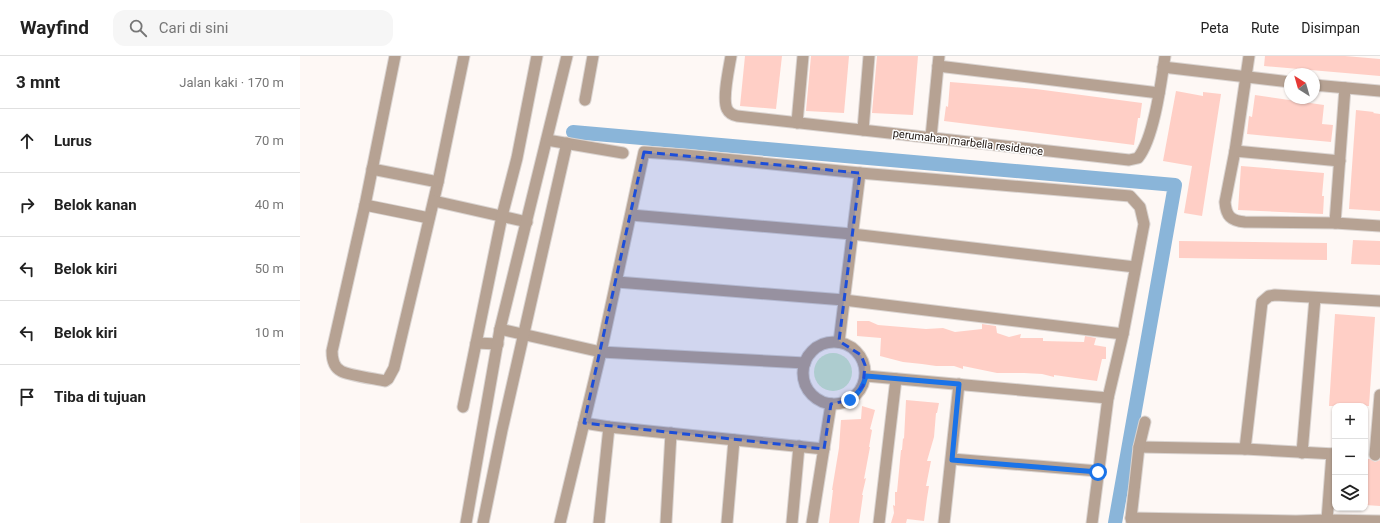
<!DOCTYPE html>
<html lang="id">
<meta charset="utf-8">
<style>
body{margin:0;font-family:Roboto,sans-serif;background:#f6f6f6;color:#222}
.controls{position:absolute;right:12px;bottom:12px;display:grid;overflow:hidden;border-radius:8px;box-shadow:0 1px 3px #0004}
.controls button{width:36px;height:36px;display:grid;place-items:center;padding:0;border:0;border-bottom:1px solid #e0e0e0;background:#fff;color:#222;font:20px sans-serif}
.compass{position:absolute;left:984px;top:12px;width:36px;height:36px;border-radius:50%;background:#fff;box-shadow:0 1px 3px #0004;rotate:323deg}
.stop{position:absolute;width:12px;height:12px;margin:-9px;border:3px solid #1a73e8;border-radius:50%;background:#fff}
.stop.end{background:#1a73e8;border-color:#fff;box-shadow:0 1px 4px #0008}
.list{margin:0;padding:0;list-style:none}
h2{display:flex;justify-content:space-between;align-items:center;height:52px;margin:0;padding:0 16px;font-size:17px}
h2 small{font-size:13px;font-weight:400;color:#767676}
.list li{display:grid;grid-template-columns:26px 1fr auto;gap:12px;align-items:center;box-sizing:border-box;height:64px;padding:0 16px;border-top:1px solid #e0e0e0}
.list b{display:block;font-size:15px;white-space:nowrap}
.list em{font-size:13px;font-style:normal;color:#767676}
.icon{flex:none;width:22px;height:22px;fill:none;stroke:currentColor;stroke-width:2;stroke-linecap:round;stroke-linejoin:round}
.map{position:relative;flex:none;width:1080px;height:467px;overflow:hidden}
header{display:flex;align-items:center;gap:24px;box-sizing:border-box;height:56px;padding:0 20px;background:#fff;border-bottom:1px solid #e0e0e0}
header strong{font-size:19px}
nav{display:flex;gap:22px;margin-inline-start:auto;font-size:14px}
.search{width:280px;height:36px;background:#f6f6f6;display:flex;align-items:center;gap:10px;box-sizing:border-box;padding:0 14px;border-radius:12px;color:#767676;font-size:15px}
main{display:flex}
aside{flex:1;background:#fff}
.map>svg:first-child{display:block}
.green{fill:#d1eccd}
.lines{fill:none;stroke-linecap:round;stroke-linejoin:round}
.canal{stroke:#8ab5d9;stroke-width:14}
.building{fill:#ffcfc6}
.minor-casing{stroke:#dad4d1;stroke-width:13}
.minor{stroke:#b6a293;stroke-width:11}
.route{stroke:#1a73e8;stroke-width:5}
.marked{fill:#1d4ed8;fill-opacity:0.2;stroke:#1d4ed8;stroke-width:3;stroke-dasharray:8 5;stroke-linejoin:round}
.labels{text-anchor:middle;stroke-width:3;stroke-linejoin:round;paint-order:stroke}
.street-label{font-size:11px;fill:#201712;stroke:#fff}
</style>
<header>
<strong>Wayfind</strong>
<div class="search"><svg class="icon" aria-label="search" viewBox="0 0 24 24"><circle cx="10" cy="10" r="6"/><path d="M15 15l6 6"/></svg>Cari di sini</div>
<nav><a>Peta</a><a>Rute</a><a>Disimpan</a></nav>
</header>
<main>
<aside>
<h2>3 mnt<small>Jalan kaki · 170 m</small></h2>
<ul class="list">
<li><svg class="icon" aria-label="ahead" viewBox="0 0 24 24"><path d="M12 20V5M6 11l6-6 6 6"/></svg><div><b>Lurus</b></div><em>70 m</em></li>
<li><svg class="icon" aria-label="right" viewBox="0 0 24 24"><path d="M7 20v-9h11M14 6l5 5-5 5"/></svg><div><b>Belok kanan</b></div><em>40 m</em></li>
<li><svg class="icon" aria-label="left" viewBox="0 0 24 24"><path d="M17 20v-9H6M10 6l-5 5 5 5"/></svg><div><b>Belok kiri</b></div><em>50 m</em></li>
<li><svg class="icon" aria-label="left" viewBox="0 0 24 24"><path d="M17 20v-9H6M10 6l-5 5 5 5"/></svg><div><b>Belok kiri</b></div><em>10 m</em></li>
<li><svg class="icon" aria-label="arrive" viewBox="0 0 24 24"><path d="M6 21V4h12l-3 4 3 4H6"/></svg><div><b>Tiba di tujuan</b></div></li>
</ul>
</aside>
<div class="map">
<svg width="1080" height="467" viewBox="0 0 1080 467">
<rect width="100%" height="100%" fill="#fef8f5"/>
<circle class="green" cx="533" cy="316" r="19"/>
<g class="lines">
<path class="canal" d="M273 76 875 129 815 467"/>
</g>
<g class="building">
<path d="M445 0H482L476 53 440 50Z"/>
<path d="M511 0H549L544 57 506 55Z"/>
<path d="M577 0H618L613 59 572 57Z"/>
<path d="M965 0H1045L1080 3V20L964 10Z"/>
<path d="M650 26 736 33 842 47 840 62H838L834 89 644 65 646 50 648 51Z"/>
<path d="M876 35 903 40V36L921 38 902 160 884 157 892 110 863 105Z"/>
<path d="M955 39 1024 49 1022 68 1033 69 1031 86 947 78 949 60 952 61Z"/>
<path d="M1056 54 1074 56 1073 57 1080 58V155L1049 153Z"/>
<path d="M941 110 1024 117 1022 140H1024L1023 158 938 154Z"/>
<path d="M1053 184 1080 185V209L1051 208Z"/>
<path d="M879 185 1027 187V204L879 202Z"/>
<path d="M1035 258 1075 261 1069 350H1029Z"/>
<path d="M557 265H569L578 269 626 273 643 272 655 276 682 273V268L696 270 697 277 709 281 721 278 720 282H743V285L784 286 785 280 796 282 794 289 806 291V303H802L797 325 754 319V321L742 318 724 317H697L663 310V313L654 310H636L622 308 603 306 580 300 581 282 557 280Z"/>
<path d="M606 344 639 347 637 357H636L634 381 627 405H631L626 430H629L627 442 624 465 607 463 606 467H591L594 457 593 449 595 450V436H597L601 394H602L603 382 604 383Z"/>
<path d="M562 350 575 354 570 373 572 374 569 391H570L564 423 566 422 562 439H563L559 467H529L533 434H532L539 392 541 364 561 363Z"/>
<path d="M1065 403H1070L1075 406 1080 404V450L1065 449Z"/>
</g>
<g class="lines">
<g class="minor-casing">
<g id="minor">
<path d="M95 0 65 149 32 295C32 303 33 311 41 315 47 319 76 323 85 325L88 323 94 312 138 126 164 0"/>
<path d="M431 0C429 12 422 43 427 53 429 57 433 59 437 60L829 104 838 102C854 82 861 27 865 0"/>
<path d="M949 0 935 95 925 146C926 160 931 165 945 166L1035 167 1080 170"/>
<path d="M638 10 859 37"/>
<path d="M863 11 990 26"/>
<path d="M1014 29 1080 35"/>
<path d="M285 44 293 0"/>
<path d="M497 67 503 0"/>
<path d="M563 74 569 0"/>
<path d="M631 81 639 0"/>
<path d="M247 84 323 97"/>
<path d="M935 95 1040 105"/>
<path d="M72 113 138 126"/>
<path d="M134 145 227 166"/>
<path d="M65 149 129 162"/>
<path d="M331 159 552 178 835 211"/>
<path d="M1035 167 1045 32"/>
<path d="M317 226 544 244 823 278"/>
<path d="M200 273 301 296 505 307"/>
<circle cx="534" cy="317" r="31"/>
<path d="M539 286 560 117"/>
<path d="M176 287 198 288"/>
<path d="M566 320 808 342"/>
<path d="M163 351 202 160 217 102 237 0"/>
<path d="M284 367 309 371 524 393"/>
<path d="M839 391 945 393 1035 398"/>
<path d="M945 393 962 246 969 240 975 239 1080 245"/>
<path d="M1002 397 1015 242"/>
<path d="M1075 399 1080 339"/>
<path d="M652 403 798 415"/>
<path d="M831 462 996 465 1027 464 1080 465"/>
<path d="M1027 464 1032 398"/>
<path d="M166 467 200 273 267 0"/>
<path d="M183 467 202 374 267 87"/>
<path d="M260 467 301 296 344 96 385 99 560 117 830 140 840 151 844 168 823 278 808 342 792 467"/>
<path d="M299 467 309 371"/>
<path d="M366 467 371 377"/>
<path d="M427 467 434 384"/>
<path d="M492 467 499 390"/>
<path d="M512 467 531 348"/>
<path d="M579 467 596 323"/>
<path d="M644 467 659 328"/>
<path d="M832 467 831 462 839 391 845 366"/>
</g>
</g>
<use href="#minor" class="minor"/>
</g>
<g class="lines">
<path class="route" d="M550 344C559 337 563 331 566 320L659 328 652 404 798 416"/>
</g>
<path class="marked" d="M344 96 560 117 539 285 561 299 565 309 563 330 550 344 531 348 524 393 284 367Z"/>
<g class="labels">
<g class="street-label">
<text transform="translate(668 86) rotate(7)" y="4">perumahan marbella residence</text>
</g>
</g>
</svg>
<div class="controls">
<button>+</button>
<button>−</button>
<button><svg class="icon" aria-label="layers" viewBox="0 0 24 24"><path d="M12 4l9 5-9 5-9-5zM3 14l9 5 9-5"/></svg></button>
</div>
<svg class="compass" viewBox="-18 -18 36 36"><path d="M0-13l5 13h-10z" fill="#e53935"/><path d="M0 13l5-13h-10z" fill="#767676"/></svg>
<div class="stop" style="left:798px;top:416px"></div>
<div class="stop end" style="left:550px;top:344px"></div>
</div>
</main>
